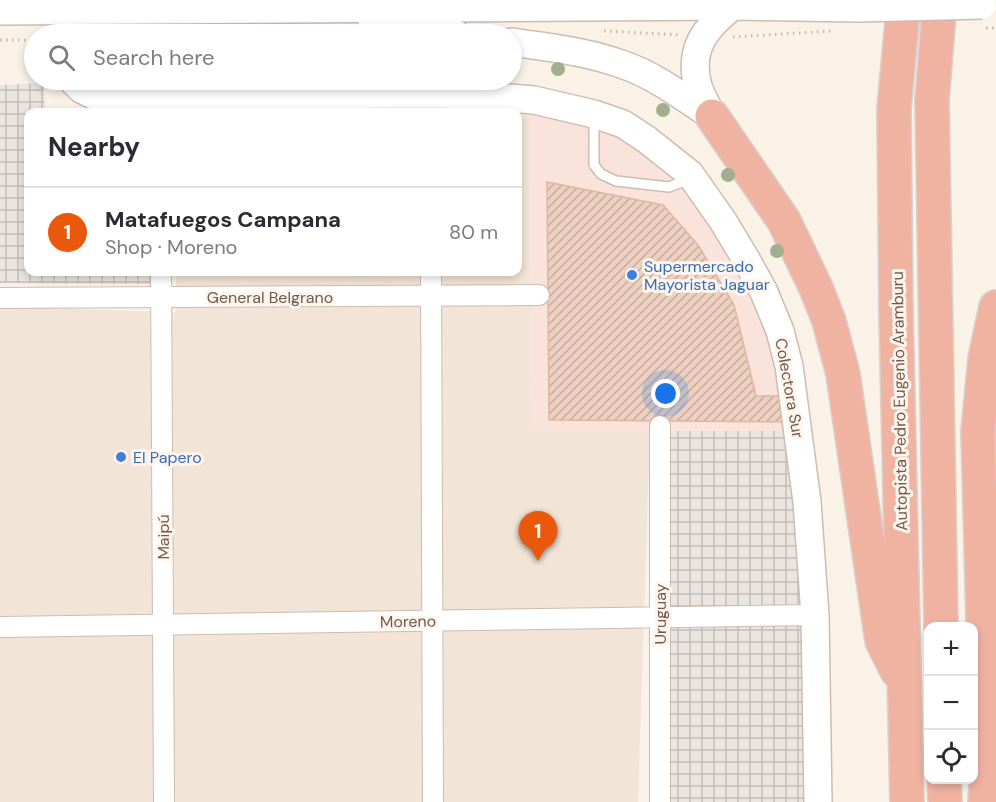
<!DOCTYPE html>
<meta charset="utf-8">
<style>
body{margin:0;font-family:"DM Sans",sans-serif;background:#f7f7f7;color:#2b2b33}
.controls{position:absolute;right:18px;bottom:18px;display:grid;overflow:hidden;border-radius:12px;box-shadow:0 3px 9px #0003}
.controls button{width:54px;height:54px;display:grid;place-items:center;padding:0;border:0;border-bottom:2px solid #e1e1e2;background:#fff;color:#2b2b33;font:30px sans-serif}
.you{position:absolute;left:666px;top:394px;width:21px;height:21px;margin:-15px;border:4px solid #fff;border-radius:50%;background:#1a73e8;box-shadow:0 0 0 9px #1a73e833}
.badge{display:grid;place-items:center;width:39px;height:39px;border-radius:50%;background:#ea580c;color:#fff;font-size:20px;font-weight:700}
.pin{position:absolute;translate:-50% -50px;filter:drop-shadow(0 2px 3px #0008)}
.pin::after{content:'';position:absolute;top:32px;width:21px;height:18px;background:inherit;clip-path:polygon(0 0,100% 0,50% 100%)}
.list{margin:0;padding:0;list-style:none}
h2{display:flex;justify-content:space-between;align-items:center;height:78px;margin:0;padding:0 24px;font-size:26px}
h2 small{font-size:20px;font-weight:400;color:#7c7c81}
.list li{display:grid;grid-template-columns:39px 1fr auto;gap:18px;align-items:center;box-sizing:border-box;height:90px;padding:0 24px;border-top:2px solid #e1e1e2}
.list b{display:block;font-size:22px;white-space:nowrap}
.list p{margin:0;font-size:20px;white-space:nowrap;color:#7c7c81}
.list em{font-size:20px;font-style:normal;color:#7c7c81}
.icon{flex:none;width:33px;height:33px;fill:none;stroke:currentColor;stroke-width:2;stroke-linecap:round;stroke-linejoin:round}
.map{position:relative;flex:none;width:996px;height:802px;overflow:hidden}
.search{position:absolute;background:#fff;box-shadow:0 3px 9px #0003;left:24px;top:24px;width:498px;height:66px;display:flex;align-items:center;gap:15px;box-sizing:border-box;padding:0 21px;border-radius:33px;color:#7c7c81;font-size:22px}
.panel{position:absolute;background:#fff;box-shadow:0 3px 9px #0003;left:24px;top:108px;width:498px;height:168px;border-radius:12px}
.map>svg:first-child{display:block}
.residential{fill:#f2e4d6}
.commercial{fill:#fae3db}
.industrial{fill:url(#industrial-grid)}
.building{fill:url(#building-hatch);stroke:#e0b6a2;stroke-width:1.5}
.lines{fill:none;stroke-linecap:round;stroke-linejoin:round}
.lane-casing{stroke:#cebcb1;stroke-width:12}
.street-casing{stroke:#cebcb1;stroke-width:22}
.secondary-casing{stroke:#d0bbae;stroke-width:30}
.highway-casing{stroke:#d8d0cd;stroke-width:36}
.path{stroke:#d3b4a4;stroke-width:3;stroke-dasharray:1.5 4.5;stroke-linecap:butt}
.lane{stroke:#fff;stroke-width:9}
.street{stroke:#fff;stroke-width:20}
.secondary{stroke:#fff;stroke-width:27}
.highway{stroke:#f0b3a2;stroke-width:33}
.secondary-bridge-casing{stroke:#d0bbae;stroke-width:30;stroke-linecap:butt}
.secondary-bridge{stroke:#fff;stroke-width:27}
.tree{fill:#a1af8e}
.shop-dot{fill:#3f7fe0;stroke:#fef6ed;stroke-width:2}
.labels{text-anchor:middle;stroke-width:6;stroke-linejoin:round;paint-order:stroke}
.shop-label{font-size:16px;fill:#366cbe;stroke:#fef6ed;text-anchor:start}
.street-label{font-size:16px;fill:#72584d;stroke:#fef6ed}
</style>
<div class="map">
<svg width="996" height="802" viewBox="0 0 996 802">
<defs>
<pattern id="industrial-grid" width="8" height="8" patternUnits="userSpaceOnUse" patternTransform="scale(1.5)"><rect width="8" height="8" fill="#ebe5e0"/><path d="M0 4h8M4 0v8" fill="none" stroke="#c3bcb8"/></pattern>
<pattern id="building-hatch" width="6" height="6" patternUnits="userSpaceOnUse" patternTransform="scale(1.5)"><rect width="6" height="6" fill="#eed0c0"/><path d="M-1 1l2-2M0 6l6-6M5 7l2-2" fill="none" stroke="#c5ac9e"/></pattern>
</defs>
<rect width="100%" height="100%" fill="#fbf2e7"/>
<g class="residential">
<path d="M174 110H414L477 112H174Z"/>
<path d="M518 114 531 115 532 429H650L638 802H0V307L176 312V272H518Z"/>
</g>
<path class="commercial" d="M546 114 620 137 675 176 707 215 753 286 781 365 787 431 532 430 531 115Z"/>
<g class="industrial">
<path d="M44 83 45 112H28V272H150V284L0 283V85Z"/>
<path d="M670 431H787L800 595 806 802H671Z"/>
</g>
<path class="building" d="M547 182 663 205 698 245 734 305 756 396H784L786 422 549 420Z"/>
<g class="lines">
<g class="lane-casing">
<path id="lane" d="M594 116V165L601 174 616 181 669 187 682 182 689 175"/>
</g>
<g class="street-casing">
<g id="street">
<path d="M161 272 164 802"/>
<path d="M431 272 433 802"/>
<path d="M0 298 539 295"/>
<path d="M660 426V802"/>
<path d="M0 627 815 615"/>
</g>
</g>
<g class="secondary-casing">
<g id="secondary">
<path d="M0 11 733 6 859 8"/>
<path d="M372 23 456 34"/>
<path d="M512 42C551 48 586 51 624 65 656 76 684 98 712 116"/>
<path d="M72 80 81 89 93 95 160 96 430 94 474 95 534 100 594 114 623 124 646 139 690 174 723 221 747 261 764 292 780 331 789 366 807 502 815 615 818 802"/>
<path d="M712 116C708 107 701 96 698 86 688 49 705 28 733 6"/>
</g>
</g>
<g class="highway-casing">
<g id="highway">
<path d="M904 0 894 109 896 314 907 802"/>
<path d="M940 0 932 100 941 626"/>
<path d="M712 116 784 221 816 288 829 321 843 374 882 641 897 671"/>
<path d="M944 780 945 802"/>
<path d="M985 802 987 772 978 431 985 359 996 307"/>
</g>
</g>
<g class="path">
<path d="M986 28H996"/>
<path d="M604 31 681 35"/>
<path d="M733 37 831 31"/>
<path d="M0 40H34"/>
</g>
<use href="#lane" class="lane"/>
<use href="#street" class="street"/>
<use href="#secondary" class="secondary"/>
<use href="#highway" class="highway"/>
<g class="secondary-bridge-casing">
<path id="secondary-bridge" d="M859 8 982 5"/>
</g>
<use href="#secondary-bridge" class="secondary-bridge"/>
</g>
<g class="tree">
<circle cx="558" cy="69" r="7"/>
<circle cx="663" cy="110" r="7"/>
<circle cx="728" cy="175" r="7"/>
<circle cx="777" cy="251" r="7"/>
</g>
<g class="shop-dot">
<circle cx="632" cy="275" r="6"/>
<circle cx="121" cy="457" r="6"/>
</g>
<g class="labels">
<g class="shop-label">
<text x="644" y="272">Supermercado<tspan x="644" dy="18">Mayorista Jaguar</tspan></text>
<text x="133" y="463">El Papero</text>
</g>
<g class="street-label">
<text x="270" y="303">General Belgrano</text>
<text transform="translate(790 388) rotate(80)" y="6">Colectora Sur</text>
<text transform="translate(899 401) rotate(-91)" y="6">Autopista Pedro Eugenio Aramburu</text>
<text transform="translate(163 537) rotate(-90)" y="6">Maipú</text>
<text transform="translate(660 614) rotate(-90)" y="6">Uruguay</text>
<text transform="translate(408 621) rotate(-1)" y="6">Moreno</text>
</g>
</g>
</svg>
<div class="controls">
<button>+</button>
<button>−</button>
<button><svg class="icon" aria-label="locate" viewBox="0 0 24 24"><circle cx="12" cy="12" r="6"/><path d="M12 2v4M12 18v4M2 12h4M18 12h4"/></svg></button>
</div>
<div class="you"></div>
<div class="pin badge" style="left:538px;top:561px">1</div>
<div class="search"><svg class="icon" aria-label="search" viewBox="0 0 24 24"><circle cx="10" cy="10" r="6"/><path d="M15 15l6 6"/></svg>Search here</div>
<section class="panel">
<h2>Nearby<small></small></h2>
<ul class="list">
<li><span class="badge">1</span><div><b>Matafuegos Campana</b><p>Shop · Moreno</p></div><em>80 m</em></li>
</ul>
</section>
</div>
